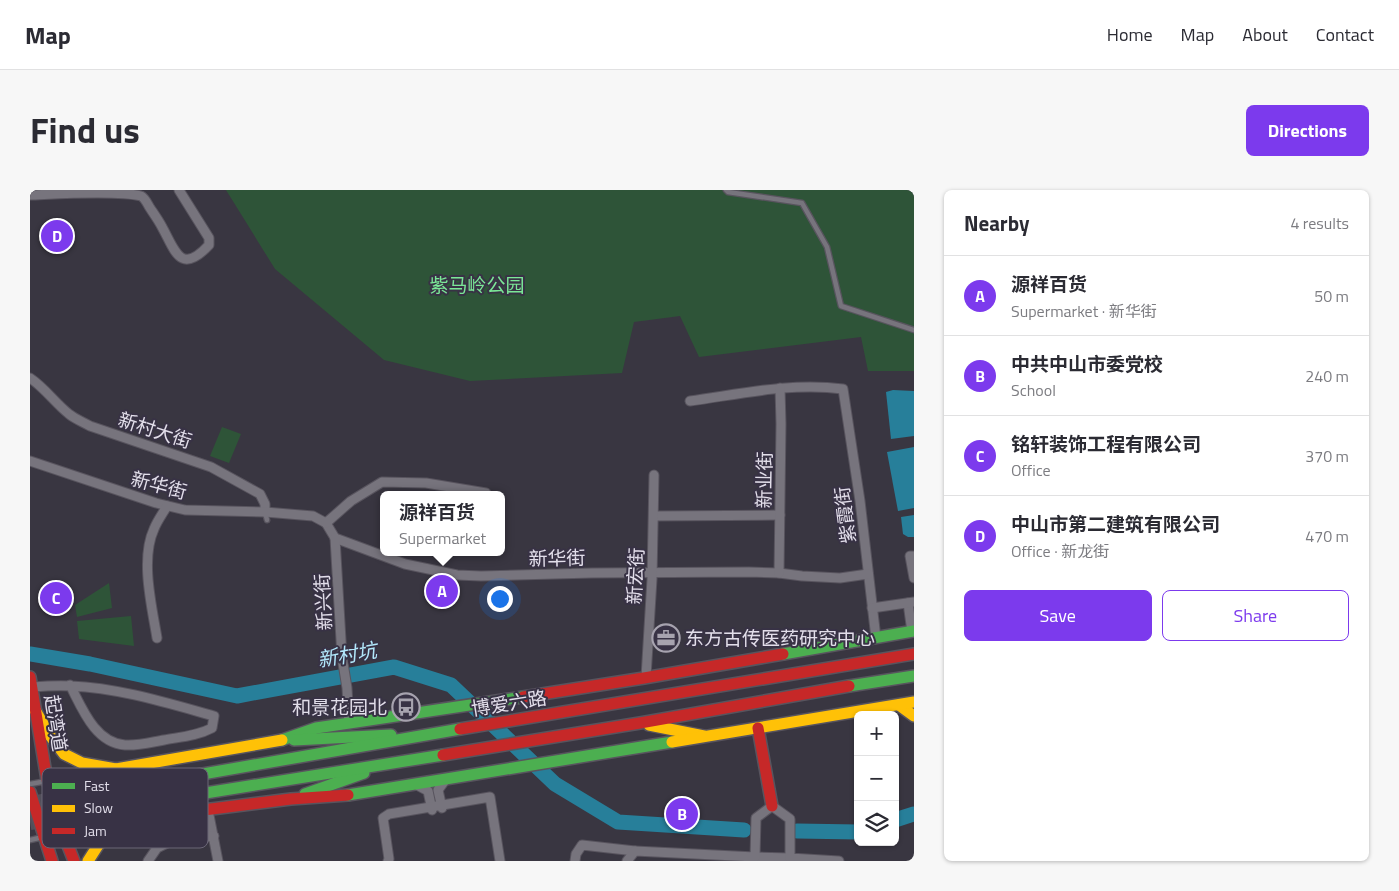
<!DOCTYPE html>
<meta charset="utf-8">
<style>
body{margin:0;font-family:"Titillium Web","Noto Sans SC",sans-serif;background:#f7f7f7;color:#2b2b33}
.controls{position:absolute;right:15px;bottom:15px;display:grid;overflow:hidden;border-radius:8px;box-shadow:0 1px 4px #0004}
.controls button{width:45px;height:45px;display:grid;place-items:center;padding:0;border:0;border-bottom:1px solid #e1e1e2;background:#fff;color:#2b2b33;font:25px sans-serif}
.you{position:absolute;left:469px;top:408px;width:18px;height:18px;margin:-12px;border:4px solid #fff;border-radius:50%;background:#1a73e8;box-shadow:0 0 0 8px #1a73e833}
.badge{display:grid;place-items:center;width:32px;height:32px;border-radius:50%;background:#7c3aed;color:#fff;font-size:16px;font-weight:700}
.pin{position:absolute;translate:-50% -50%;border:2px solid #fff;box-shadow:0 1px 5px #0006}
.popup{position:absolute;left:350px;top:301px;width:125px;height:65px;box-sizing:border-box;display:grid;place-content:center;border-radius:8px;background:#fff;filter:drop-shadow(0 1px 4px #0005);font-size:16px;white-space:nowrap;color:#7c7c81}
.popup b{font-size:19px;color:#2b2b33}
.popup::after{content:'';position:absolute;left:50%;top:100%;margin-left:-10px;border:10px solid transparent;border-top-color:#fff}
.list{margin:0;padding:0;list-style:none}
h2{display:flex;justify-content:space-between;align-items:center;height:65px;margin:0;padding:0 20px;font-size:21px}
h2 small{font-size:16px;font-weight:400;color:#7c7c81}
.list li{display:grid;grid-template-columns:32px 1fr auto;gap:15px;align-items:center;box-sizing:border-box;height:80px;padding:0 20px;border-top:1px solid #e1e1e2}
.list b{display:block;font-size:19px;white-space:nowrap}
.list p{margin:0;font-size:16px;white-space:nowrap;color:#7c7c81}
.list em{font-size:16px;font-style:normal;color:#7c7c81}
.actions{display:flex;gap:10px;padding:15px 20px}
.actions a{flex:1;padding:11px 0;border:1px solid #7c3aed;border-radius:8px;text-align:center;font-size:18px;color:#7c3aed}
.actions .main{background:#7c3aed;color:#fff}
.icon{flex:none;width:28px;height:28px;fill:none;stroke:currentColor;stroke-width:2;stroke-linecap:round;stroke-linejoin:round}
.map{position:relative;flex:none;width:884px;height:671px;overflow:hidden;border-radius:8px}
header{display:flex;align-items:center;gap:30px;box-sizing:border-box;height:70px;padding:0 25px;background:#fff;border-bottom:1px solid #e1e1e2}
header strong{font-size:24px}
nav{display:flex;gap:28px;margin-inline-start:auto;font-size:18px}
.intro{display:flex;align-items:center;justify-content:space-between;box-sizing:border-box;height:120px;padding:0 30px}
h1{margin:0;font-size:35px}
.button{padding:12px 22px;border-radius:8px;background:#7c3aed;color:#fff;font-size:18px;font-weight:700}
main{display:flex;gap:30px;padding:0 30px}
aside{flex:1;background:#fff;border-radius:8px;box-shadow:0 1px 4px #0004}
.map>svg:first-child{display:block}
.green{fill:#2e5438}
.water{fill:#277f9a}
.lines{fill:none;stroke-linecap:round;stroke-linejoin:round}
.river{stroke:#277f9a;stroke-width:15}
.highway-tunnel{stroke:#524f5a;stroke-width:16;stroke-dasharray:16 8;stroke-linecap:butt}
.lane-casing{stroke:#58545e;stroke-width:7}
.street-casing{stroke:#58545e;stroke-width:11}
.fast-casing{stroke:#58545e;stroke-width:14}
.slow-casing{stroke:#58545e;stroke-width:14}
.jam-casing{stroke:#58545e;stroke-width:14}
.lane{stroke:#77747d;stroke-width:4.5}
.street{stroke:#77747d;stroke-width:9}
.fast{stroke:#4caf50;stroke-width:11}
.slow{stroke:#ffc107;stroke-width:11}
.jam{stroke:#c62828;stroke-width:11}
.labels{text-anchor:middle;stroke-width:4;stroke-linejoin:round;paint-order:stroke}
.park-label{font-size:19px;fill:#7be797;stroke:#383245}
.street-label{font-size:19px;fill:#e2deea;stroke:#383245}
.poi-label{font-size:19px;fill:#e2deea;stroke:#383245;text-anchor:start}
.water-label{font-size:20px;font-style:italic;fill:#b2e7fb;stroke:#383245}
.key{fill:#383245;stroke:#6b6677;stroke-width:1}
.key-label{font-size:14px;fill:#e2deea}
</style>
<header>
<strong>Map</strong>
<nav><a>Home</a><a>Map</a><a>About</a><a>Contact</a></nav>
</header>
<div class="intro"><h1>Find us</h1><a class="button">Directions</a></div>
<main>
<div class="map">
<svg width="884" height="671" viewBox="0 0 884 671">
<rect width="100%" height="100%" fill="#393641"/>
<g class="green">
<path d="M196 0H884V181H838L831 147 669 167 650 126 604 132 592 183 440 191 354 170 245 79Z"/>
<path d="M192 237 211 244 199 273 180 266Z"/>
<path d="M79 393 82 418 47 427 45 415Z"/>
<path d="M101 426 104 456 49 449 47 431Z"/>
</g>
<g class="water">
<path d="M863 200 884 201V246L861 249 856 202Z"/>
<path d="M884 257V318L868 321 857 262Z"/>
<path d="M884 325V347H878L873 344 871 327Z"/>
</g>
<g class="lines">
<g class="river">
<path d="M0 464 60 474 207 506 364 477 421 495 525 594 588 632 714 640"/>
<path d="M865 630 884 624"/>
<path d="M767 641 828 642"/>
</g>
<g class="highway-tunnel">
<path d="M0 614 81 600"/>
<path d="M0 632 82 618"/>
</g>
<g class="lane-casing">
<g id="lane">
<path d="M696 0 698 2 772 13 797 57 811 116 884 140"/>
<path d="M235 322 237 330"/>
<path d="M0 594 72 581"/>
<path d="M0 650 13 647"/>
</g>
</g>
<g class="street-casing">
<g id="street">
<path d="M0 5C27 4 88 0 111 6 115 8 117 13 120 18 124 24 129 31 132 37 145 60 150 86 179 55V48L149 0"/>
<path d="M0 188C15 198 25 213 39 224 45 229 53 232 60 236L181 277 230 304 235 314V322"/>
<path d="M660 211C711 204 762 192 813 199L830 311 846 448"/>
<path d="M0 271 126 313 155 320 235 322 283 326 296 333 305 348 375 374 427 385 451 386 562 383 719 382 749 383 772 386 810 388 838 384"/>
<path d="M624 326 750 325"/>
<path d="M296 333 321 311 352 292 396 293 456 303"/>
<path d="M305 348 312 467 317 498 319 533"/>
<path d="M884 366H880L884 388"/>
<path d="M749 383 751 234 750 198"/>
<path d="M878 413 882 442"/>
<path d="M842 418 884 412"/>
<path d="M127 448C122 417 110 369 124 339 127 331 133 323 137 316"/>
<path d="M616 487 622 389 624 285"/>
<path d="M2 497C15 496 28 495 41 496 89 498 137 513 184 526L182 538C167 546 150 547 134 550 122 552 108 556 95 555 65 553 52 518 40 495"/>
<path d="M385 594 398 601 402 620"/>
<path d="M412 618 408 600 416 589"/>
<path d="M178 620 188 671"/>
<path d="M725 667 760 668"/>
<path d="M118 671 127 658 139 652 184 646"/>
<path d="M358 671 359 669 353 628 359 624 460 607 470 671"/>
<path d="M545 671 546 664 552 655 605 661"/>
<path d="M597 671 605 661 725 667 726 628 742 616 760 629V668L809 671"/>
</g>
</g>
<g class="fast-casing">
<g id="fast">
<path d="M753 464 884 441"/>
<path d="M819 496 884 486"/>
<path d="M252 550 286 538 493 507"/>
<path d="M264 550 361 545"/>
<path d="M81 600 430 539"/>
<path d="M275 604 334 583"/>
<path d="M318 605 642 552"/>
<path d="M82 618 413 565"/>
</g>
</g>
<g class="slow-casing">
<g id="slow">
<path d="M869 515 884 526"/>
<path d="M5 520 21 547 34 564 52 573 86 579 252 550"/>
<path d="M619 535 674 546"/>
<path d="M642 552 884 512"/>
<path d="M83 629 69 628C60 616 58 608 62 594L86 579"/>
<path d="M58 671 74 646 92 632"/>
</g>
</g>
<g class="jam-casing">
<g id="jam">
<path d="M0 487 17 590 33 643 44 671"/>
<path d="M493 507 614 488 753 464"/>
<path d="M728 538 742 616"/>
<path d="M430 539 884 464"/>
<path d="M413 565 610 533 819 496"/>
<path d="M0 602 22 671"/>
<path d="M14 647 94 630 261 609 318 605"/>
</g>
</g>
<use href="#lane" class="lane"/>
<use href="#street" class="street"/>
<use href="#fast" class="fast"/>
<use href="#slow" class="slow"/>
<use href="#jam" class="jam"/>
</g>
<defs>
<g id="office-ring" transform="scale(1.4375)"><circle r="9.5" fill="#383245" stroke="#a7a3af" stroke-width="1.5"/><path d="M-6-3h4V-5.5h4V-3h4V5H-6ZM-1-4.5V-3h2v-1.5ZM-6 0V1H6V0Z" fill="#a7a3af"/></g>
<g id="bus-ring" transform="scale(1.4375)"><circle r="9.5" fill="#383245" stroke="#a7a3af" stroke-width="1.5"/><path d="M-5-6H5V4H4V6H2V4H-2V6H-4V4H-5ZM-3.5-4V0h7V-4ZM-3.5 1.2v1.5H-2V1.2ZM2 1.2v1.5H3.5V1.2Z" fill="#a7a3af"/></g>
</defs>
<g fill-rule="evenodd">
<use href="#office-ring" x="636" y="448"/>
<use href="#bus-ring" x="376" y="517"/>
</g>
<g class="labels">
<g class="park-label">
<text x="447" y="102">紫马岭公园</text>
</g>
<g class="street-label">
<text transform="translate(125 240) rotate(18)" y="7">新村大街</text>
<text transform="translate(734 290) rotate(-89)" y="7">新业街</text>
<text transform="translate(129 295) rotate(15)" y="7">新华街</text>
<text transform="translate(815 325) rotate(-97)" y="7">紫霞街</text>
<text transform="translate(527 368) rotate(-1)" y="7">新华街</text>
<text transform="translate(605 386) rotate(-87)" y="7">新宏街</text>
<text transform="translate(293 412) rotate(-93)" y="7">新兴街</text>
<text transform="translate(479 513) rotate(-9)" y="7">博爱六路</text>
<text transform="translate(26 533) rotate(81)" y="7">起湾道</text>
</g>
<g class="poi-label">
<text x="655" y="455">东方古传医药研究中心</text>
<text x="357" y="524" text-anchor="end">和景花园北</text>
</g>
<g class="water-label">
<text transform="translate(317 465) rotate(-10)" y="7">新村坑</text>
</g>
</g>
<rect x="12" y="578" width="166" height="80" rx="8" class="key"/>
<rect x="22" y="593" width="23" height="6" fill="#4caf50"/>
<rect x="22" y="615" width="23" height="7" fill="#ffc107"/>
<rect x="22" y="638" width="23" height="6" fill="#c62828"/>
<g class="key-label">
<text x="54" y="601">Fast</text>
<text x="54" y="623">Slow</text>
<text x="54" y="646">Jam</text>
</g>
</svg>
<div class="controls">
<button>+</button>
<button>−</button>
<button><svg class="icon" aria-label="layers" viewBox="0 0 24 24"><path d="M12 4l9 5-9 5-9-5zM3 14l9 5 9-5"/></svg></button>
</div>
<div class="you"></div>
<div class="pin badge" style="left:412px;top:401px">A</div>
<div class="popup"><b>源祥百货</b>Supermarket</div>
<div class="pin badge" style="left:652px;top:624px">B</div>
<div class="pin badge" style="left:26px;top:408px">C</div>
<div class="pin badge" style="left:27px;top:46px">D</div>
</div>
<aside>
<h2>Nearby<small>4 results</small></h2>
<ul class="list">
<li><span class="badge">A</span><div><b>源祥百货</b><p>Supermarket · 新华街</p></div><em>50 m</em></li>
<li><span class="badge">B</span><div><b>中共中山市委党校</b><p>School</p></div><em>240 m</em></li>
<li><span class="badge">C</span><div><b>铭轩装饰工程有限公司</b><p>Office</p></div><em>370 m</em></li>
<li><span class="badge">D</span><div><b>中山市第二建筑有限公司</b><p>Office · 新龙街</p></div><em>470 m</em></li>
</ul>
<div class="actions"><a class="main">Save</a><a>Share</a></div>
</aside>
</main>
